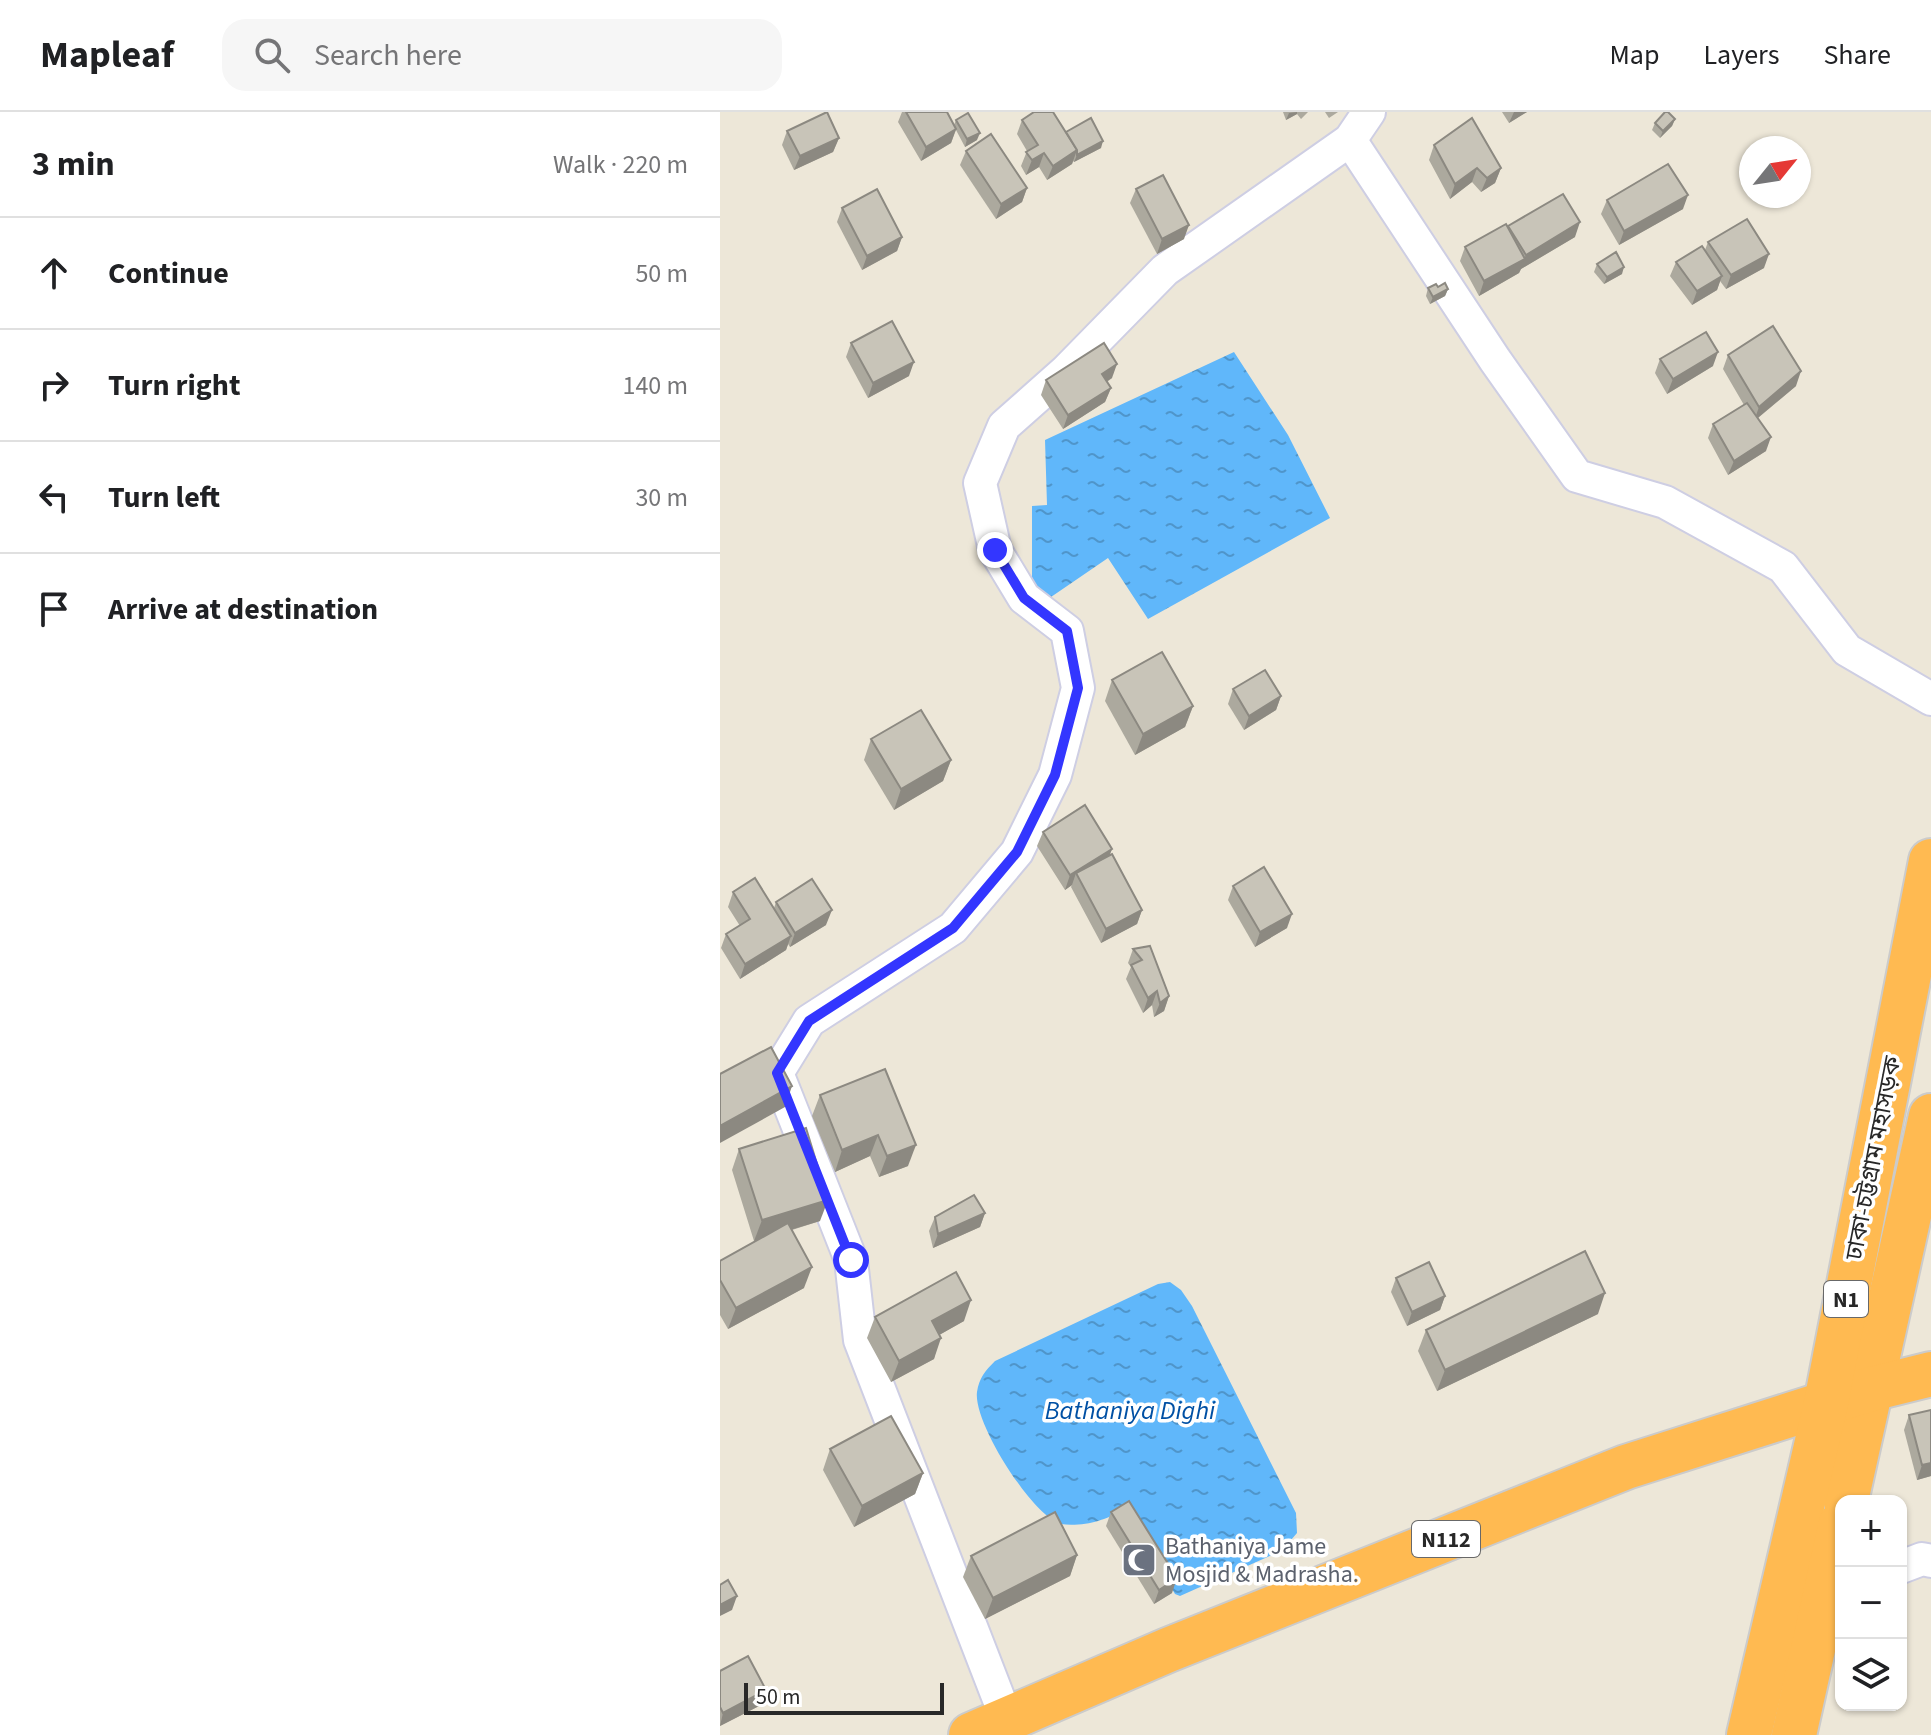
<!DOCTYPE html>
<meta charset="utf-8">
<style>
body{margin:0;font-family:"Source Sans 3","Noto Sans Bengali",sans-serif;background:#f6f6f6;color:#202124}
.controls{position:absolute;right:24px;bottom:24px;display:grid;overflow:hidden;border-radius:16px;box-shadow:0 2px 6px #0004}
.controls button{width:72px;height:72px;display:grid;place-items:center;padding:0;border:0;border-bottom:2px solid #e0e0e0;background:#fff;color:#202124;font:40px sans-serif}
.compass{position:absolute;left:1019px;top:24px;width:72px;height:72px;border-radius:50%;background:#fff;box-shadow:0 2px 6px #0004;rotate:60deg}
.scale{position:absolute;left:24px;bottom:20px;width:200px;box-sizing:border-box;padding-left:8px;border:4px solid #282828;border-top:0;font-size:22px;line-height:28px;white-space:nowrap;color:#282828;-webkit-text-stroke:6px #fff;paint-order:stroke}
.stop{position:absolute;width:24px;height:24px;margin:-18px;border:6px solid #3336ff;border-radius:50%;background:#fff}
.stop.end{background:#3336ff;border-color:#fff;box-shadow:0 2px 8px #0008}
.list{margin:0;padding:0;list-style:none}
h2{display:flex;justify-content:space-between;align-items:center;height:104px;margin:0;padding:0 32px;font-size:34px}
h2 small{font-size:26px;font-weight:400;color:#757577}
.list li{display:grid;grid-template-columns:52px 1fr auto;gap:24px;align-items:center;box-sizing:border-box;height:112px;padding:0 32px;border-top:2px solid #e0e0e0}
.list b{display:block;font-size:30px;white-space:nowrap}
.list em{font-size:26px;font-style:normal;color:#757577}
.icon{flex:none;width:44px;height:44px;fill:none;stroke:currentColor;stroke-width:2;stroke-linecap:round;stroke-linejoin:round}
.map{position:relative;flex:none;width:1211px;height:1623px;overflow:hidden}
header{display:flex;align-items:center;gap:48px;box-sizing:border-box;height:112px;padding:0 40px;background:#fff;border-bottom:2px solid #e0e0e0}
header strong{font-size:38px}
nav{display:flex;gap:44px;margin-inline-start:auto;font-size:28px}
.search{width:560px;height:72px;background:#f6f6f6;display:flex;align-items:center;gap:20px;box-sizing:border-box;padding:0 28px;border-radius:24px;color:#757577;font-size:30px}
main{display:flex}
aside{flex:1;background:#fff}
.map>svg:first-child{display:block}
.water{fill:url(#water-ripples)}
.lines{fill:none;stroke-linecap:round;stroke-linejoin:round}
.street-casing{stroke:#cecee3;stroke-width:36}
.highway-casing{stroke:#cbcbcb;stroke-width:48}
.street{stroke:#fff;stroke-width:32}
.highway{stroke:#ffba51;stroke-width:44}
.wall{fill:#aca99e}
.shaded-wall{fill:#8c8981}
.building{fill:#c8c4b8;stroke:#8c8981;stroke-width:2}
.route{stroke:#3336ff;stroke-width:10}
.labels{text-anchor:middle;stroke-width:7;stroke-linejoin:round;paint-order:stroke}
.shield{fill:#fff;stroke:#686868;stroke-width:2}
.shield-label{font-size:22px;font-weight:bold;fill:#282828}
.street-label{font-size:24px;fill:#282828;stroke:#fff}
.worship-label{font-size:24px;fill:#5b616d;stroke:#fff;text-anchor:start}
.water-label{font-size:26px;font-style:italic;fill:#0050a4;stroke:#fff}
</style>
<header>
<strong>Mapleaf</strong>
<div class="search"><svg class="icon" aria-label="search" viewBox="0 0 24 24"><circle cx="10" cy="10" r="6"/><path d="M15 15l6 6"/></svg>Search here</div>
<nav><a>Map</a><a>Layers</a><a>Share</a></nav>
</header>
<main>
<aside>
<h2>3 min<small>Walk · 220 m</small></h2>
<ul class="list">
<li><svg class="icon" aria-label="ahead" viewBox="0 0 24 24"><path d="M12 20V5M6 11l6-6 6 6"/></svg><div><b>Continue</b></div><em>50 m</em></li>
<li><svg class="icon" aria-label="right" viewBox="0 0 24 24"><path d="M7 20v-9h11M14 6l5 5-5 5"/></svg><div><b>Turn right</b></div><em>140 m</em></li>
<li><svg class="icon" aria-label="left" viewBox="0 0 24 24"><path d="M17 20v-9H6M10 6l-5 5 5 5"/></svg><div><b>Turn left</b></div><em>30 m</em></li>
<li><svg class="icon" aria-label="arrive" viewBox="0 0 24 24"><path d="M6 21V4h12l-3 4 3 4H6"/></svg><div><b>Arrive at destination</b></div></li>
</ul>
</aside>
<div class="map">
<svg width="1211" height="1623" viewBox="0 0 1211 1623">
<defs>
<pattern id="water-ripples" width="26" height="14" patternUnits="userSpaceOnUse" patternTransform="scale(2)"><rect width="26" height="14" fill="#60b7fa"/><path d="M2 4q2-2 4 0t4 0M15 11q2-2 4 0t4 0" fill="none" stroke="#4f95ca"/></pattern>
</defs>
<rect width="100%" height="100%" fill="#ede7d8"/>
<g class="water">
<path d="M514 240 568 323 610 406 428 507 388 446 331 485 312 474V394L327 393 325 328Z"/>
<path d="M450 1170 461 1178 472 1194 576 1401 577 1421 565 1435 552 1443 460 1484 455 1482 408 1402C397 1400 389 1406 378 1409 368 1412 352 1414 341 1412 312 1404 253 1310 257 1280 259 1266 265 1259 275 1249L438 1172Z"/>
</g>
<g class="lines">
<g class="street-casing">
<g id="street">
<path d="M630 28 775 248 857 364 945 390 1063 455 1127 538 1211 587"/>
<path d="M1181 1455 1202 1447 1211 1449"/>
<path d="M287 1608 140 1228 131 1148 57 961 89 909 233 816 297 740 335 663 358 576 347 519 304 486 275 438 260 371 284 314 346 259 445 158 630 28 649 0"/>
</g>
</g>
<g class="highway-casing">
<g id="highway">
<path d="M1126 1389 1211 1004"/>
<path d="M251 1623 448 1538 906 1355 1151 1277 1211 1262"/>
<path d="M1029 1623 1106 1291 1211 749"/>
<path d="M1074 1623 1121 1411"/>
</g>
</g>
<use href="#street" class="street"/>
<use href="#highway" class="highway"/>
</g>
<g class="wall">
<path d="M182 0H227L234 13 236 8 257 28 245 35 236 18 231 31 201 49 178 10Z"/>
<path d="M563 0H588L581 7 577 2 566 8Z"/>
<path d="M605 0H618L609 6Z"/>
<path d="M782 0H807L789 11Z"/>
<path d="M955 7 952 14 940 26 932 18 935 11Z"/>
<path d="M302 8 381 36 354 50 353 49 352 52 327 68 319 55 306 63 301 54 307 39 297 22Z"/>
<path d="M67 19 119 26 113 40 74 58 62 33Z"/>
<path d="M714 33 781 56 775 71 761 80 752 70 730 87 709 48Z"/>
<path d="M246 39 307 76 302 90 276 107 240 53Z"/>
<path d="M416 77 464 127 437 142 410 91Z"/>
<path d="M887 88 963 97 899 133 881 102Z"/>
<path d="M122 96 182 125 177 139 142 158 117 110Z"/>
<path d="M788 114 855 125 801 157 799 161 759 184 740 149 745 135 788 116Z"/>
<path d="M988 130 1044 156 1006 177 1000 169 997 178 972 193 950 164 956 150 985 138Z"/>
<path d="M877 152 902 162 884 172 874 160Z"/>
<path d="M718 175 728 177 725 184 710 192 706 184 708 176Z"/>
<path d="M131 231 189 264 148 286 126 245Z"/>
<path d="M1008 243 1076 274 1038 306 1046 339 1008 363 988 326 993 312 1024 293 1003 257Z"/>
<path d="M940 247 993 254 947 282 935 261Z"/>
<path d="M392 266 387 270 391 276 385 290 343 317 321 283 326 268Z"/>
<path d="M392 568 473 594 465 615 415 643 385 589Z"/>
<path d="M513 577 561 584 556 598 524 618 508 592Z"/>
<path d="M151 627 231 648 223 669 174 698 144 648Z"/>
<path d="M323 720 390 743 422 798 417 812 381 831 351 775 352 773 345 778 317 734Z"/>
<path d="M513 774 567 816 535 835 508 788Z"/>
<path d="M13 780 54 796 56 790 106 813 70 835 68 832 66 838 20 867 1 836 6 822 20 814 8 795Z"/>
<path d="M430 834 449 884 444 899 434 905 432 893 423 901 406 867 411 855 408 851 413 837Z"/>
<path d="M165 957 188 1054 159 1065 150 1044 115 1060 92 1004 100 983Z"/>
<path d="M19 1037 100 1109 72 1118 84 1176 8 1217 0 1203V1149L37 1128 34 1129 12 1058Z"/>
<path d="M265 1101 260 1115 213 1136 209 1119 215 1105Z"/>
<path d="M676 1166 725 1184 720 1198 687 1214 671 1180Z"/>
<path d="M878 1202 717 1279 698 1239 706 1218Z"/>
<path d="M155 1205 244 1209 219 1223 214 1247 171 1270 147 1226Z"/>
<path d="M1189 1303 1211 1364 1197 1368 1184 1318Z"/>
<path d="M110 1337 203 1361 195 1382 134 1415 103 1358Z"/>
<path d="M391 1400 452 1481 434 1492 386 1414Z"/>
<path d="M357 1443 350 1464 265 1507 243 1465 251 1444Z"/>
<path d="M0 1559 46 1578 41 1593 0 1614Z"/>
</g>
<g class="shaded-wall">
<path d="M577 0V2L566 8 569 1Z"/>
<path d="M794 0H807L789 11Z"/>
<path d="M955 7 952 14 940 26 943 19Z"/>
<path d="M236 17 231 31 201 49 206 35Z"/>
<path d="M260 21 257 28 245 35 247 27Z"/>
<path d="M119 26 113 40 74 58 80 44Z"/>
<path d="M383 29 381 36 354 50 357 43Z"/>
<path d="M357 38 352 52 327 68 333 54Z"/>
<path d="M324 41 319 55 306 63 312 48Z"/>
<path d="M757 56 752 70 730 87 735 72Z"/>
<path d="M781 56 775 71 761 80 767 66Z"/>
<path d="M307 76 302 90 276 107 281 92Z"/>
<path d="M968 83 963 97 899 133 904 119Z"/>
<path d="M860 110 855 125 801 157 799 161 759 184 764 169 804 147 806 143Z"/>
<path d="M469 113 464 127 437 142 442 127Z"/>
<path d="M182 125 177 139 142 158 147 144Z"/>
<path d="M1049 142 1044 156 1006 177 1011 163Z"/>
<path d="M904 155 902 162 884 172 887 165Z"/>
<path d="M1002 164 997 178 972 193 977 179Z"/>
<path d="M728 177 725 184 710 192 713 185Z"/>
<path d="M998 240 993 254 947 282 953 267Z"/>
<path d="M194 250 189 264 148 286 153 271Z"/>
<path d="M397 252 392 266 376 276 382 262Z"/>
<path d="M1081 259 1076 274 1034 309 1039 295Z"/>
<path d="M391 276 385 290 343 317 348 303Z"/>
<path d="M1051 325 1046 339 1008 363 1014 349Z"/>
<path d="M561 584 556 598 524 618 529 604Z"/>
<path d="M473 594 465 615 415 643 423 622Z"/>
<path d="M231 648 223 669 174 698 181 677Z"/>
<path d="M392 737 387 751 356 761 352 773 345 778 350 763Z"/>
<path d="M112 798 106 813 70 835 75 821Z"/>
<path d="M422 798 417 812 381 831 386 817Z"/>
<path d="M572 802 567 816 535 835 540 820Z"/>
<path d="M71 824 66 838 20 867 25 852Z"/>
<path d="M437 879 432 893 423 901 428 886Z"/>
<path d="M449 884 444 899 434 905 440 891Z"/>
<path d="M72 974 65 995 0 1031V1014Z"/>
<path d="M158 1023 150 1044 115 1060 122 1038Z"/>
<path d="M196 1033 188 1054 159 1065 167 1044Z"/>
<path d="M108 1088 100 1109 34 1129 42 1108Z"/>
<path d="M265 1101 260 1115 213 1136 218 1122Z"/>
<path d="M92 1155 84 1176 8 1217 16 1196Z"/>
<path d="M885 1181 878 1202 717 1279 725 1258Z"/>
<path d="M725 1184 720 1198 687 1214 692 1200Z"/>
<path d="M251 1188 244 1209 205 1231 212 1209Z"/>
<path d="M221 1226 214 1247 171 1270 179 1249Z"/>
<path d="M1211 1351V1364L1197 1368 1202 1353Z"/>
<path d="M203 1361 195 1382 134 1415 142 1394Z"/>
<path d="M357 1443 350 1464 265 1507 273 1486Z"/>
<path d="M457 1466 452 1481 434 1492 439 1478Z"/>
<path d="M17 1484 12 1498 0 1504V1493Z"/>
<path d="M46 1578 41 1593 0 1614 3 1601Z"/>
</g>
<g class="building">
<path d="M107 0 119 26 80 44 67 19Z"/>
<path d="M186 0H227L236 17 206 35Z"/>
<path d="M314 0H333L357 38 333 54 324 41 312 48 306 40 318 33 302 8Z"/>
<path d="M945 0H948L955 7 943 19 935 11Z"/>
<path d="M248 1 260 21 247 27 236 8Z"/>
<path d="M371 6 383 29 357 43V38L346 20Z"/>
<path d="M752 6 781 56 767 66 757 56 735 72 714 33Z"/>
<path d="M271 22 307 76 281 92 246 39Z"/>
<path d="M948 52 968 83 904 119 887 88Z"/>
<path d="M443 63 469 113 442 127 416 77Z"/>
<path d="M157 77 182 125 147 144 122 96Z"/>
<path d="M843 82 860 110 806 143 788 114Z"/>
<path d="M1027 107 1049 142 1011 163 988 130Z"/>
<path d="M786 112 805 147 764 169 745 135Z"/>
<path d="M982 134 1002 164 977 179 956 150Z"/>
<path d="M896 140 904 155 887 165 877 152Z"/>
<path d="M725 171 728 177 713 185 708 176 716 172 718 175Z"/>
<path d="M172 209 194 250 153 271 131 231Z"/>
<path d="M1053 214 1081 259 1039 295 1008 243Z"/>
<path d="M986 220 998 240 953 267 940 247Z"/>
<path d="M384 231 397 252 382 262 391 276 348 303 326 268Z"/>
<path d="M1027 291 1051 325 1014 349 993 312Z"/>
<path d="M442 540 473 594 423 622 392 568Z"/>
<path d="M545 558 561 584 529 604 513 577Z"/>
<path d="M201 598 231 648 181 677 151 627Z"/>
<path d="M365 693 392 737 350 763 323 720Z"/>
<path d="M392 742 422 798 386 817 356 761Z"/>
<path d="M544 755 572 802 540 820 513 774Z"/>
<path d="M35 766 71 824 25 852 6 822 30 807 13 780Z"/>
<path d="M92 767 112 798 75 821 56 790Z"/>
<path d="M430 834 449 884 440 891 437 879 428 886 411 853 422 848 413 837Z"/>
<path d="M51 935 72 974 0 1014V962Z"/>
<path d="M165 957 196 1033 167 1044 158 1023 122 1038 100 983Z"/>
<path d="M86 1016 108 1088 42 1108 19 1037Z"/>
<path d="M254 1083 265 1101 218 1122 215 1105Z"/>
<path d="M68 1111 92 1155 16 1196 0 1168V1149Z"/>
<path d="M865 1139 885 1181 725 1258 706 1218Z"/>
<path d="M709 1150 725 1184 692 1200 676 1166Z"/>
<path d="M236 1160 251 1188 212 1209 221 1226 179 1249 155 1205Z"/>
<path d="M1211 1298V1351L1202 1353 1189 1303Z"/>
<path d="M171 1304 203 1361 142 1394 110 1337Z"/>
<path d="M409 1389 457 1466 439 1478 391 1400Z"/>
<path d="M335 1400 357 1443 273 1486 251 1444Z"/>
<path d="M8 1468 17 1484 0 1493V1473Z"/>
<path d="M28 1544 46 1578 3 1601 0 1595V1559Z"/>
</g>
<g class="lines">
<path class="route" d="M131 1148 57 961 89 909 233 816 297 740 335 663 358 576 347 519 304 486 275 438"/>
</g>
<defs>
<g id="mosque-square" transform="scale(1.8)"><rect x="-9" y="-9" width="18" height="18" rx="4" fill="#6b7280" stroke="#fff"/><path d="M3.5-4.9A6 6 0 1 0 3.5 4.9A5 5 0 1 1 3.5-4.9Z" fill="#fff"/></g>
</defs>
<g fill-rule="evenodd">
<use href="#mosque-square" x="419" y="1448"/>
</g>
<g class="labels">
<g class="shield">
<rect x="1104" y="1169" width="44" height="36" rx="6"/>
<rect x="692" y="1409" width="68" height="36" rx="6"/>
</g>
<g class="shield-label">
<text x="1126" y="1195">N1</text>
<text x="726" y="1435">N112</text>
</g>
<g class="street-label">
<text transform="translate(1153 1046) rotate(-79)" y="8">ঢাকা-চট্টগ্রাম মহাসড়ক</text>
</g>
<g class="worship-label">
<text x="445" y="1442">Bathaniya Jame<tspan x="445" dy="28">Mosjid &amp; Madrasha.</tspan></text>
</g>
<g class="water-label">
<text x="410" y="1307">Bathaniya Dighi</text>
</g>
</g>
</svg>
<div class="controls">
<button>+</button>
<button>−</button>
<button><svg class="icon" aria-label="layers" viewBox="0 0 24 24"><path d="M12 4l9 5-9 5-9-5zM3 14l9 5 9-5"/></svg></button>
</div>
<svg class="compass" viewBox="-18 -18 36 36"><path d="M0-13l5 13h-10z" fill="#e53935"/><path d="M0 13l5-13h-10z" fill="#757577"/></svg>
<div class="scale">50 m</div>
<div class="stop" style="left:131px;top:1148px"></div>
<div class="stop end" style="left:275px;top:438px"></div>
</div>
</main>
